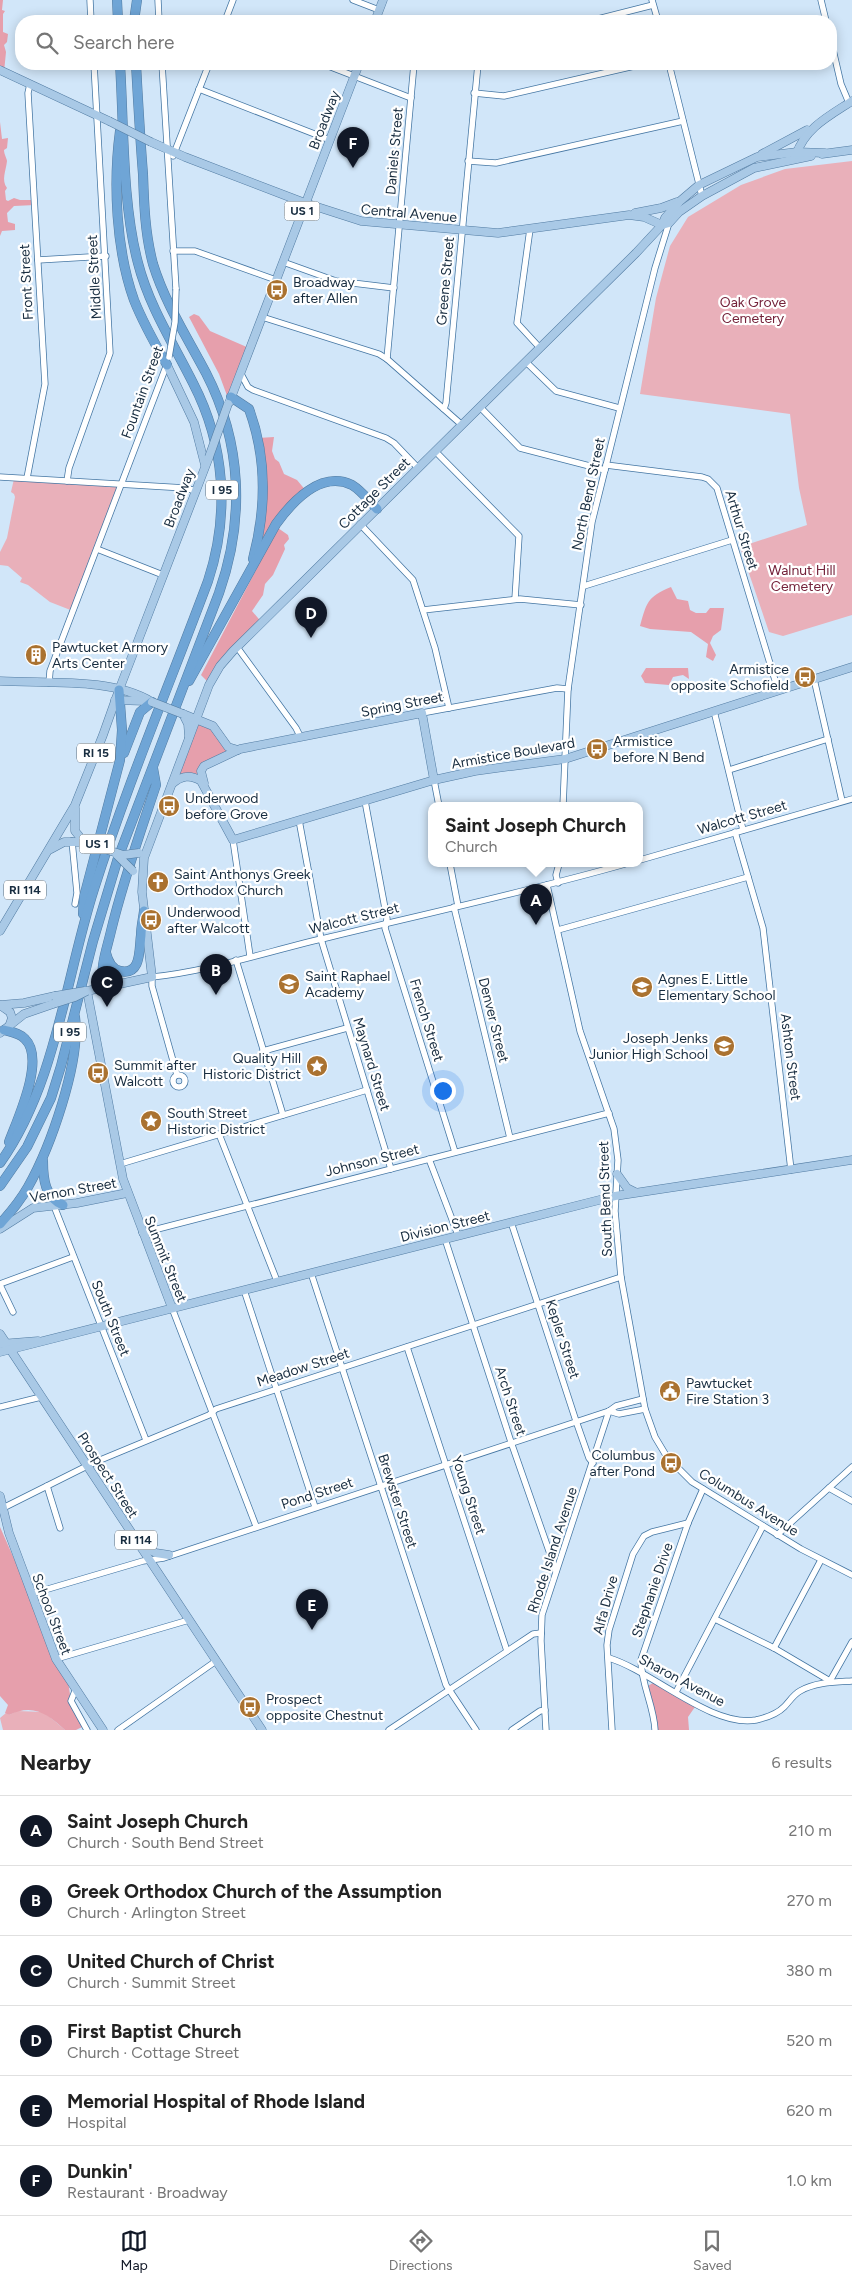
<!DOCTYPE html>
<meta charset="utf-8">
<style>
body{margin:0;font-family:Figtree,sans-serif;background:#f2f2f2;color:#222}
.you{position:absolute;left:442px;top:1090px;width:18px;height:18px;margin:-12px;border:4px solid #fff;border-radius:50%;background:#1a73e8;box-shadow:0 0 0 8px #1a73e833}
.badge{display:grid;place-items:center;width:32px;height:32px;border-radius:50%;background:#111827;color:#fff;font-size:16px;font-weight:700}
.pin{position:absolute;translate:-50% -41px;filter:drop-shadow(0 1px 2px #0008)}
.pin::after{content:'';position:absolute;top:26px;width:18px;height:15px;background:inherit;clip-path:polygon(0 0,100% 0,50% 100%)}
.popup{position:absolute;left:428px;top:802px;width:215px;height:65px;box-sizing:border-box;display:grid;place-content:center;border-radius:10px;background:#fff;filter:drop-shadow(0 1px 4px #0005);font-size:16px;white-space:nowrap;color:#767676}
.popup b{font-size:19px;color:#222}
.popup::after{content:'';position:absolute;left:50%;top:100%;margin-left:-10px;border:10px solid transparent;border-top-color:#fff}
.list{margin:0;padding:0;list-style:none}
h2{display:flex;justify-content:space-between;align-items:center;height:65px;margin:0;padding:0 20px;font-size:21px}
h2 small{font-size:16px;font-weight:400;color:#767676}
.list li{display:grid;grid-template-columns:32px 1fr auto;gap:15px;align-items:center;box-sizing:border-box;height:70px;padding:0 20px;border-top:1px solid #e0e0e0}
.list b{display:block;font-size:19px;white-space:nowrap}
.list p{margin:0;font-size:16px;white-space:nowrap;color:#767676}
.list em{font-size:16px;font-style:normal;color:#767676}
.icon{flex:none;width:28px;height:28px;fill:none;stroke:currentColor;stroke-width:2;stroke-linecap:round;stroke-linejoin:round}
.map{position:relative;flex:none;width:852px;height:1730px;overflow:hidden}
.search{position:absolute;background:#fff;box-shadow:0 2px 12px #0003;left:15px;right:15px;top:15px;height:55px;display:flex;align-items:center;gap:12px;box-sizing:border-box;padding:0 18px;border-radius:20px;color:#767676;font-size:19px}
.sheet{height:485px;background:#fff}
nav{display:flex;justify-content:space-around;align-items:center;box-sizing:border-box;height:70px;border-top:1px solid #e0e0e0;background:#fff;font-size:14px;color:#767676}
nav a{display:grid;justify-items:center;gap:2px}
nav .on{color:#111827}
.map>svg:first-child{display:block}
.green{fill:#e9b0ba}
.forest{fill:#e69fac}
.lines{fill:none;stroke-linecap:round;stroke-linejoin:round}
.minor-casing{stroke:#4476a3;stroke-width:7}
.major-casing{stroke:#517ba2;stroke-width:9}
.highway-casing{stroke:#517ba2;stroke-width:10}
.minor{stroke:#fff;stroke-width:5.5}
.major{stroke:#a9c9e6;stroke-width:8}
.highway{stroke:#6fa5d6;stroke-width:9}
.minor-bridge-casing{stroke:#4476a3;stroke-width:7;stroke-linecap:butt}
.major-bridge-casing{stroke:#517ba2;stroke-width:9;stroke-linecap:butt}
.minor-bridge{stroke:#fff;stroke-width:5.5}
.major-bridge{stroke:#a9c9e6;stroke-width:8}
.labels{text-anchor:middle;stroke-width:4.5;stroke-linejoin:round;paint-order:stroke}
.shield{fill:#fff;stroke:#5d6c79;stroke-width:1}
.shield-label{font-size:12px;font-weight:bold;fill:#182d40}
.street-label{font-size:14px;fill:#182d40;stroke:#fff}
.poi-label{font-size:14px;fill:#182d40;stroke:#fff;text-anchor:start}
.park-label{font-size:14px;fill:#74223a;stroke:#fff}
</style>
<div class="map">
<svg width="852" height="1730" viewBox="0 0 852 1730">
<rect width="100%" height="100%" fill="#d1e6f9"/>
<g class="green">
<path d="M852 161V615L783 636 769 632 740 547 807 525 799 488 790 414 640 394 656 298 670 246 688 217 741 185 785 169Z"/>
<path d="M14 479 120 487 73 611 50 602 28 585 20 582 22 578 8 566 0 565V552L7 538 15 497 14 494 11 492Z"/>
<path d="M17 1711 44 1712 65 1730H3L0 1718 6 1713 9 1715Z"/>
</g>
<g class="forest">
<path d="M0 0H3L2 10 5 11 3 14V32L8 34 7 42 4 45 6 52 4 72H0Z"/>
<path d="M0 122 2 139 8 138 7 148 4 150C4 154 7 159 7 161 6 171 1 180 7 188L5 191 6 200 8 201 14 198 20 200H34L35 205 14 206 7 213 8 222 15 224V230L2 231 0 236Z"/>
<path d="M194 314 199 316 210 331 249 348 229 401 219 374 189 317Z"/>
<path d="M274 437 272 451 275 459 279 462 284 474 297 480 307 492 291 507 278 528 288 535 289 539 284 545 285 549 273 575 265 584 263 595 252 611 263 624 225 661 211 685 201 675 257 568 261 547 258 438Z"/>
<path d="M671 587 677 599 688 601 690 610 696 613H706L710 608H724L721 630 713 636 710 643 716 655 713 661 706 657 708 644 691 632 650 629 640 626C647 602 647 597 671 587Z"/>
<path d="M646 668H688L689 679 683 675 673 677 669 685 645 683 641 676Z"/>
<path d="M196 722 209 724 234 752 206 766 201 779 175 780Z"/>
<path d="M0 1527 68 1681 72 1708 82 1727 76 1730H65C48 1714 33 1703 9 1715L5 1713 8 1705 0 1696Z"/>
<path d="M656 1681 697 1704 688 1717 689 1730H655L654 1711 648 1686Z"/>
</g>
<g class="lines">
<g class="minor-casing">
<g id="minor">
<path d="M90 0 91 21"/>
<path d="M158 0 159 21"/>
<path d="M353 0 379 10"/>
<path d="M652 0 658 21"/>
<path d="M821 0 826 21"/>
<path d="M225 21 233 0"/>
<path d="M590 21 653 5"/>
<path d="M831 41 841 84 849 103"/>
<path d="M162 64 176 289"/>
<path d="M323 64 411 98"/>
<path d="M669 64 702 196"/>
<path d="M199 89 330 140"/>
<path d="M474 93 504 96 643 64"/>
<path d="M173 156 209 64"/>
<path d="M468 161 496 163 683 121"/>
<path d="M530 229 517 323 540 348"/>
<path d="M173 251H195L276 280"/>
<path d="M38 260 106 256"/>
<path d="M283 262 336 281 394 288"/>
<path d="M262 317 379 354 387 359 462 425"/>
<path d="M387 359 414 64"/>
<path d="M526 362 556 391 619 408"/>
<path d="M241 374 248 387 253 390 386 438 394 443 417 467"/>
<path d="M480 407 520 448 605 470"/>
<path d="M444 409 446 403 478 64"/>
<path d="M435 451 519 536 515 599"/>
<path d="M606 465 702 477 708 479 717 488 778 690"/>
<path d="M0 477 185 488 196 491"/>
<path d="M27 478 45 384 28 93 30 84"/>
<path d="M67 481 69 468 110 353 94 64"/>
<path d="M360 524 413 580 435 648 449 708"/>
<path d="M97 549 163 575"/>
<path d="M584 586 732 540"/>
<path d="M423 610 520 599 581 605"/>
<path d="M237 647 296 728 300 736"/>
<path d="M814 679 842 801"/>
<path d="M49 683 50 671 167 364"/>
<path d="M714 711 743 830"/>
<path d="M422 713 557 688 568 689"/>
<path d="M729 770 828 739"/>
<path d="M434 780 439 806"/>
<path d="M365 801 387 919 385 928 455 1152"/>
<path d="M563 806 568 689 592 522 655 268 669 223"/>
<path d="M299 820 321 939 391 1169"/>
<path d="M735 832 763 928 791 1170"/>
<path d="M233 840 250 956"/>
<path d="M72 841 77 893 75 904"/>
<path d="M640 860 852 799"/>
<path d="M450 864 458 906"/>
<path d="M558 883 556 875 559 864"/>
<path d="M547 885 580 1031 614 1129 618 1160 615 1211 621 1277 645 1409 655 1437 667 1457 692 1482 801 1549 852 1575"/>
<path d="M454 907 510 1138"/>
<path d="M558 930 748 877"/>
<path d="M236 960 283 1115"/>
<path d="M263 1051 347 1028"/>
<path d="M177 1075 152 986V977C211 971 272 950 330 937 428 913 527 892 625 864"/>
<circle cx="179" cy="1081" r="6"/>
<path d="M219 1134 277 1281"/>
<path d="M429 1159 458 1235"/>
<path d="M120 1164 367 1090"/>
<path d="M54 1206 146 1440"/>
<path d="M511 1222 576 1421 589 1458 593 1463"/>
<path d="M142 1233 609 1113"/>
<path d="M445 1239 511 1442 556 1571"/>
<path d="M311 1273 446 1685 476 1730"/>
<path d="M0 1284 73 1257"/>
<path d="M0 1285 13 1312"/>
<path d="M244 1290 315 1507"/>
<path d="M172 1308 256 1526"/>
<path d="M407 1347 507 1651"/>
<path d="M0 1407 41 1397"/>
<path d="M609 1411 619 1414 645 1409"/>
<path d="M47 1486 60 1528"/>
<path d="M829 1488 852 1501"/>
<path d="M3 1508 93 1463 209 1415 216 1409 621 1277"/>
<path d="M777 1535 852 1467"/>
<path d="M31 1594 143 1561 164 1558 609 1411 616 1406 643 1399"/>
<path d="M715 1619 774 1648 830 1681 852 1642"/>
<path d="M774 1648 821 1560"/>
<path d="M609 1658C652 1671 712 1728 756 1720 765 1718 777 1714 784 1707 789 1702 793 1695 800 1691 815 1682 835 1682 852 1681"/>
<path d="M56 1659 189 1620"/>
<path d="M75 1691 71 1701 87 1730"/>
<path d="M676 1692 763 1526"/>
<path d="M118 1730 216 1661"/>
<path d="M389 1730 533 1634 541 1633"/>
<path d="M512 1730 540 1711 545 1710"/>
<path d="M546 1730 541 1641 542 1615 609 1411"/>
<path d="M612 1730 607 1645 609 1630 633 1554 644 1536 652 1532 688 1523"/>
<path d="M655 1730C654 1706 641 1684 641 1660L688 1523 703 1489"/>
</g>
</g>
<g class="major-casing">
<g id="major">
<path d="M375 21 383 0"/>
<path d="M0 70 109 121"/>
<path d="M151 142 185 157 305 203 361 221 498 233 629 215 644 217 662 225 669 223 679 212 702 196 754 168 811 156"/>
<path d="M762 154 807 130"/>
<path d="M822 154 852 150"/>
<path d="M796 155C805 128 829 116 852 101"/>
<path d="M635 213 661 208 677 202"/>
<path d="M167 365 194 422 205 465"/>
<path d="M229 403 359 64"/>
<path d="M0 681C47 684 111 677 152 702"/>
<path d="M115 700 145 701"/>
<path d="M183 714 213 726 228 747 238 750"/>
<path d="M183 714 188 724 189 737"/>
<path d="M204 783 201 771 204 766 240 749 422 713 434 780"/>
<path d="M172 784C181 776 190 774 201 781L233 840 434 780 475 771 565 759 852 667"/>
<path d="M75 808V831L84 842"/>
<path d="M51 849 64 842H83"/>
<path d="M0 931 75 805 103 735 119 690 209 457"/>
<path d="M0 1005 24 1003 55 996"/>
<path d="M0 1005 10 1012 12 1018 10 1024"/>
<path d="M0 1033 24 1014 53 1004"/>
<path d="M617 1174 627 1188 635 1192"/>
<path d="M0 1229 33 1208 77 1203 127 1193"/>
<path d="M172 1308 123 1179 87 991 152 977 142 892 144 858 209 685 220 666 233 651 636 253 662 225 665 218 679 202 699 185 757 157 797 152 825 153"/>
<path d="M0 1334 262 1730"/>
<path d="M0 1344 38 1341"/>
<path d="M0 1352 615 1196 852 1160"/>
<path d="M0 1496 9 1533 56 1659 103 1730"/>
<path d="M142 1546 156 1553 169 1555"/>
</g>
</g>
<g class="highway-casing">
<g id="highway">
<path d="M117 0 118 21"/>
<path d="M134 21 137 0"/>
<path d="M120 131C113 183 116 250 134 300 143 323 155 344 167 365"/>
<path d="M231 397 249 409C267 458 266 510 253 559"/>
<path d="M189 681 276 524C292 502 321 470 352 485 362 491 369 501 377 509"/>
<path d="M124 753 140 712 152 702"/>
<path d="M83 914 84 897 120 760 122 730 119 690"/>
<path d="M106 953C108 961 111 969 120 971 142 976 139 948 141 935 141 927 143 919 144 911"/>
<path d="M104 987C99 968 107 949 111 931 123 881 140 833 156 785L153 768"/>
<path d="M4 1030C11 1032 20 1033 25 1039 46 1059 17 1120 9 1142"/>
<path d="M43 1161C43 1179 45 1198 63 1205"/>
<path d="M0 1163C56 1084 65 980 94 889 127 785 170 683 208 581 230 514 225 445 193 383 173 343 149 306 138 263 122 203 124 126 120 64"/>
<path d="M0 1186 27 1147 51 1098 61 1066 93 941 118 858 219 593C245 519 242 443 206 373 187 337 165 303 153 264 145 234 144 204 143 174 140 137 138 100 136 64"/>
<path d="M0 1224C10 1213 20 1201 28 1187 50 1148 81 1062 75 1017"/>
</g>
</g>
<use href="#minor" class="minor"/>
<use href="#major" class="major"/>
<use href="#highway" class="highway"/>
<g class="minor-bridge-casing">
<path id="minor-bridge" d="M169 357 175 322 176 289"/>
</g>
<g class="major-bridge-casing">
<g id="major-bridge">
<path d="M109 121 151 142"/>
<path d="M209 457 228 404"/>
<path d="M152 702 183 714"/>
<path d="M84 842 123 855 139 853"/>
<path d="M117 855 133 871"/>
<path d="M55 996 85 991"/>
<path d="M53 1004 75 997 87 991"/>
</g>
</g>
<use href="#minor-bridge" class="minor-bridge"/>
<use href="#major-bridge" class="major-bridge"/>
</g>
<defs>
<g id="bus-disc" transform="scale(1.125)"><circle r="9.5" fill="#aa7230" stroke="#fff"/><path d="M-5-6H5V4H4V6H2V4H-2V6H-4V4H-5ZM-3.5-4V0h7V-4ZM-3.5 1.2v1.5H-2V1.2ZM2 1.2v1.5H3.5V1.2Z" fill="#fff"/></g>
<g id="building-disc" transform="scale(1.125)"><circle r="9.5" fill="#aa7230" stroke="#fff"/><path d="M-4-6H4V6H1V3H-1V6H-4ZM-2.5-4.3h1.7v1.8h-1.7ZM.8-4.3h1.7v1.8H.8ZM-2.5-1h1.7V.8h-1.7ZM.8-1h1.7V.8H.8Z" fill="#fff"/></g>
<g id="church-disc" transform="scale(1.125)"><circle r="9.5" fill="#aa7230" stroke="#fff"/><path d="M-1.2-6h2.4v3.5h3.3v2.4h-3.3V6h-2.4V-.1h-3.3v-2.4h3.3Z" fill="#fff"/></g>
<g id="school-disc" transform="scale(1.125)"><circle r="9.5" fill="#aa7230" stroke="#fff"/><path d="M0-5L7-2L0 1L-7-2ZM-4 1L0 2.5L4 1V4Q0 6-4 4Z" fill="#fff"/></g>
<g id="sight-disc" transform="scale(1.125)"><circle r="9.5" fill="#aa7230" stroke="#fff"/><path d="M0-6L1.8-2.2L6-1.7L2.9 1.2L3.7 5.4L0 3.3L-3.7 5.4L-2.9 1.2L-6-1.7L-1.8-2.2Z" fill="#fff"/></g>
<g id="civic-disc" transform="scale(1.125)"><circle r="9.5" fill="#aa7230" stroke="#fff"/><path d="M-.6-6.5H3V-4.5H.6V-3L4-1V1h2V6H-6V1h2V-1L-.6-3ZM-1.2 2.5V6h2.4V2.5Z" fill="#fff"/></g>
</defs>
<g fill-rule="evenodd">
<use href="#bus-disc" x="277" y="290"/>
<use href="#building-disc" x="36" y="655"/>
<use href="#bus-disc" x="805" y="677"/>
<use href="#bus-disc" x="597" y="749"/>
<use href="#bus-disc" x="169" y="806"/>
<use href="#church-disc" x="158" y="882"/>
<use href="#bus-disc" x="151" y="920"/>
<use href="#school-disc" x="289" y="984"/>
<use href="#school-disc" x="642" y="987"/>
<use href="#school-disc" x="724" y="1046"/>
<use href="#sight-disc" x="317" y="1066"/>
<use href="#bus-disc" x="98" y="1073"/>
<use href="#sight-disc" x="151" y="1121"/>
<use href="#civic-disc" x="670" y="1391"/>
<use href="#bus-disc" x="671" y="1463"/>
<use href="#bus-disc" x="250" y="1707"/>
</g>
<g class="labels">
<g class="shield">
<rect x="284.5" y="201.5" width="35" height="19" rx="4"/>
<rect x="206" y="480.5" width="32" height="19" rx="4"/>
<rect x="77" y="743.5" width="38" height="19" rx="4"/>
<rect x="79.5" y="834.5" width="35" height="19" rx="4"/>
<rect x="4" y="880.5" width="42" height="19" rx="4"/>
<rect x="54" y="1022.5" width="32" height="19" rx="4"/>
<rect x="115" y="1530.5" width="42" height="19" rx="4"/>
</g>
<g class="shield-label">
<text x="302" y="215">US 1</text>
<text x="222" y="494">I 95</text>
<text x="96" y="757">RI 15</text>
<text x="97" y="848">US 1</text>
<text x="25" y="894">RI 114</text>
<text x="70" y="1036">I 95</text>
<text x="136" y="1544">RI 114</text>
</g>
<g class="street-label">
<text transform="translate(324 120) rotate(-69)" y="5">Broadway</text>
<text transform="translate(394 151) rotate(-85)" y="5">Daniels Street</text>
<text transform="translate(409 213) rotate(5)" y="5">Central Avenue</text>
<text transform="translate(94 277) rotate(-93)" y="5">Middle Street</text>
<text transform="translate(445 281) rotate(-85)" y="5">Greene Street</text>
<text transform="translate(26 282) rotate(-93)" y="5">Front Street</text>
<text transform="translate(142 392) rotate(-70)" y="5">Fountain Street</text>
<text transform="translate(374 493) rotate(-45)" y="5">Cottage Street</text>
<text transform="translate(588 494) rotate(-78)" y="5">North Bend Street</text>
<text transform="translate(179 498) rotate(-69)" y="5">Broadway</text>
<text transform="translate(742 530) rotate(73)" y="5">Arthur Street</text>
<text transform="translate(402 704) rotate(-11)" y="5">Spring Street</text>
<text transform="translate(513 753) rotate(-10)" y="5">Armistice Boulevard</text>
<text transform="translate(742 817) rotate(-16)" y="5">Walcott Street</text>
<text transform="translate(354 918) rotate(-14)" y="5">Walcott Street</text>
<text transform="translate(427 1020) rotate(73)" y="5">French Street</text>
<text transform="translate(494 1020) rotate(76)" y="5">Denver Street</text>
<text transform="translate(791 1057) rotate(83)" y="5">Ashton Street</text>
<text transform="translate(372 1064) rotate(73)" y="5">Maynard Street</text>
<text transform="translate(372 1160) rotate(-14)" y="5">Johnson Street</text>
<text transform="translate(73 1190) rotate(-10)" y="5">Vernon Street</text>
<text transform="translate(605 1199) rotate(-92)" y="5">South Bend Street</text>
<text transform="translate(445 1226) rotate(-14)" y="5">Division Street</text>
<text transform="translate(166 1259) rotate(68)" y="5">Summit Street</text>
<text transform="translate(111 1318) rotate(68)" y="5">South Street</text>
<text transform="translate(563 1339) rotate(72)" y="5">Kepler Street</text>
<text transform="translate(303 1367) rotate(-18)" y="5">Meadow Street</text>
<text transform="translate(511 1401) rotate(72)" y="5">Arch Street</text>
<text transform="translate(108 1475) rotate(57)" y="5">Prospect Street</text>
<text transform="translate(317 1493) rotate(-18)" y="5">Pond Street</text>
<text transform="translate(469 1495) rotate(72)" y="5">Young Street</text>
<text transform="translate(398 1501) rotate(72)" y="5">Brewster Street</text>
<text transform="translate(749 1502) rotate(32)" y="5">Columbus Avenue</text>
<text transform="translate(552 1550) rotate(-72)" y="5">Rhode Island Avenue</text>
<text transform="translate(652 1590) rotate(-71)" y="5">Stephanie Drive</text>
<text transform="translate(605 1605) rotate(-75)" y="5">Alfa Drive</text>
<text transform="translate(52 1614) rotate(69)" y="5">School Street</text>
<text transform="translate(682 1680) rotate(28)" y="5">Sharon Avenue</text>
</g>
<g class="poi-label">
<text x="293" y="287">Broadway<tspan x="293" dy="16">after Allen</tspan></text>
<text x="52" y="652">Pawtucket Armory<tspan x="52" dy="16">Arts Center</tspan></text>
<text x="789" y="674" text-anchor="end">Armistice<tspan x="789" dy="16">opposite Schofield</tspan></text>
<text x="613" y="746">Armistice<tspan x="613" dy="16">before N Bend</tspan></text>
<text x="185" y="803">Underwood<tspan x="185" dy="16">before Grove</tspan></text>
<text x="174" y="879">Saint Anthonys Greek<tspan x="174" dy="16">Orthodox Church</tspan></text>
<text x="167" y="917">Underwood<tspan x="167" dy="16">after Walcott</tspan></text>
<text x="305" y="981">Saint Raphael<tspan x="305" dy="16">Academy</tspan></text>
<text x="658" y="984">Agnes E. Little<tspan x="658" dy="16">Elementary School</tspan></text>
<text x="708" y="1043" text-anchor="end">Joseph Jenks<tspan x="708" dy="16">Junior High School</tspan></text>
<text x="301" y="1063" text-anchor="end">Quality Hill<tspan x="301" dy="16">Historic District</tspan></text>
<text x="114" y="1070">Summit after<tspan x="114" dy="16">Walcott</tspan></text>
<text x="167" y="1118">South Street<tspan x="167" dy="16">Historic District</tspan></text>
<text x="686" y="1388">Pawtucket<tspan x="686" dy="16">Fire Station 3</tspan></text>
<text x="655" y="1460" text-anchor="end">Columbus<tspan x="655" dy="16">after Pond</tspan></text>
<text x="266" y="1704">Prospect<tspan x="266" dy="16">opposite Chestnut</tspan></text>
</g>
<g class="park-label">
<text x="753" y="307">Oak Grove<tspan x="753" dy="16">Cemetery</tspan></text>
<text x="802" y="575">Walnut Hill<tspan x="802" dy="16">Cemetery</tspan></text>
</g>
</g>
</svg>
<div class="you"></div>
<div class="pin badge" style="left:536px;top:925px">A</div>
<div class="popup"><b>Saint Joseph Church</b>Church</div>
<div class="pin badge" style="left:216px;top:995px">B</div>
<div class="pin badge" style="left:107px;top:1007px">C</div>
<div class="pin badge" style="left:311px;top:638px">D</div>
<div class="pin badge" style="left:312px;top:1630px">E</div>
<div class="pin badge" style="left:353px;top:168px">F</div>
<div class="search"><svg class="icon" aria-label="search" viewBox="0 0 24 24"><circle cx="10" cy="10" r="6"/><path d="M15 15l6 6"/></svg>Search here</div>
</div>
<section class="sheet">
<h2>Nearby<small>6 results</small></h2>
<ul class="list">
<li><span class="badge">A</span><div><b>Saint Joseph Church</b><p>Church · South Bend Street</p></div><em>210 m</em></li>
<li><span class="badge">B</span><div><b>Greek Orthodox Church of the Assumption</b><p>Church · Arlington Street</p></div><em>270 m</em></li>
<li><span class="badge">C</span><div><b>United Church of Christ</b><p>Church · Summit Street</p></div><em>380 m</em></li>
<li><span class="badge">D</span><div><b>First Baptist Church</b><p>Church · Cottage Street</p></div><em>520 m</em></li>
<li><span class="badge">E</span><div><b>Memorial Hospital of Rhode Island</b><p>Hospital</p></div><em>620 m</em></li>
<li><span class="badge">F</span><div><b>Dunkin'</b><p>Restaurant · Broadway</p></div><em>1.0 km</em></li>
</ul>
</section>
<nav>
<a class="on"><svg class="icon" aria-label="map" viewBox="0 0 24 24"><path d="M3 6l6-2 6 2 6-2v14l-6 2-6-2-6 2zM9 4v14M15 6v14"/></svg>Map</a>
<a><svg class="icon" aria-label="directions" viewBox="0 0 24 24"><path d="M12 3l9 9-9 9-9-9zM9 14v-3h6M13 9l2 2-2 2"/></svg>Directions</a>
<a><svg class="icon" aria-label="saved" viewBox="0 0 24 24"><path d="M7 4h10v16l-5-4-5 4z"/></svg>Saved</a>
</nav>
